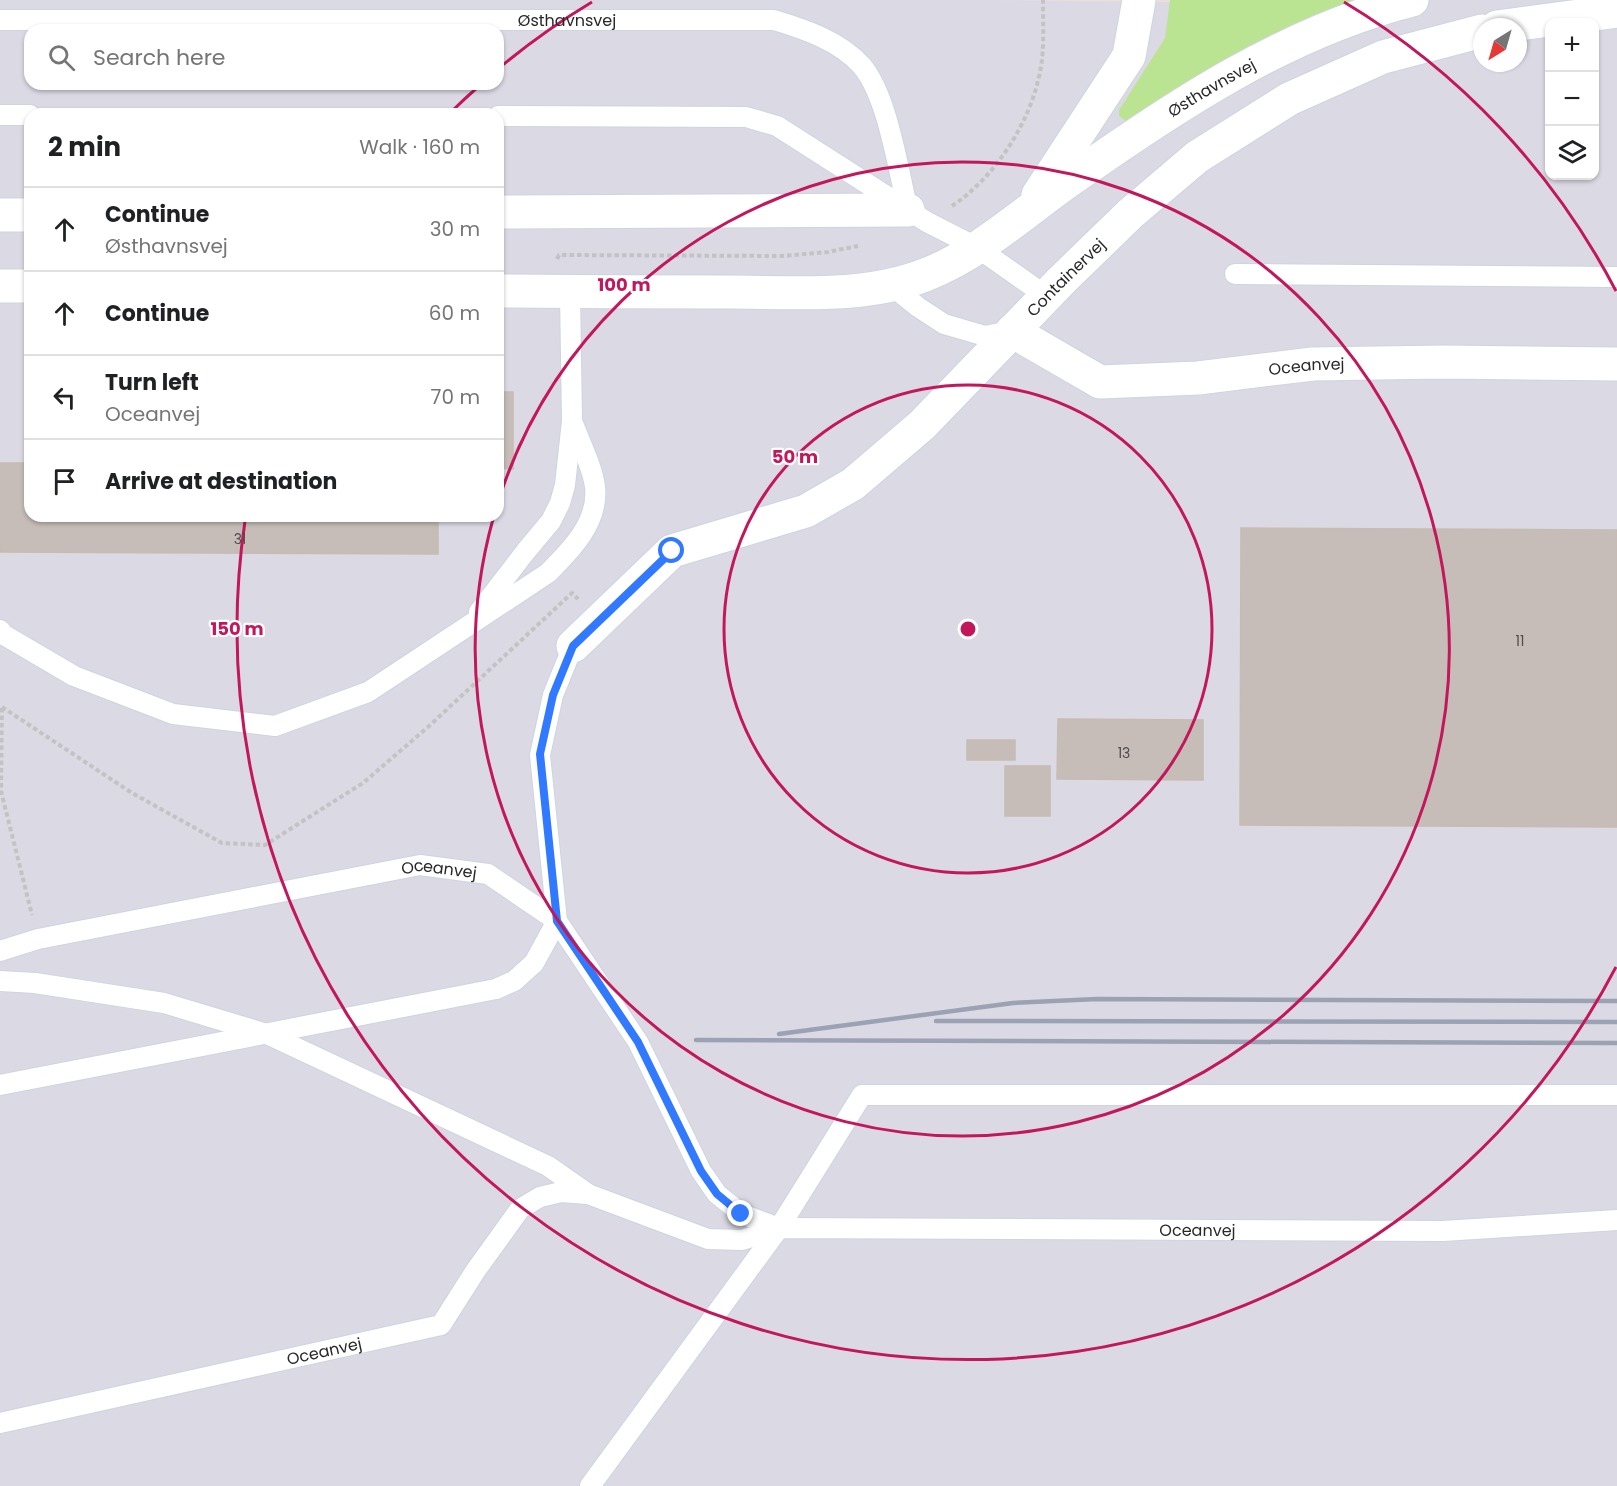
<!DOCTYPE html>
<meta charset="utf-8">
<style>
body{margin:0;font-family:Poppins,sans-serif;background:#f2f2f2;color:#202124}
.controls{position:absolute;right:18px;top:18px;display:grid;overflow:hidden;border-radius:12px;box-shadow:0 2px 4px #0004}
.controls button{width:54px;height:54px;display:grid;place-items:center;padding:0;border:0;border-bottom:2px solid #e0e0e0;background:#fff;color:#202124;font:30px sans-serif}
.compass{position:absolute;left:1473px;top:18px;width:54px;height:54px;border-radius:50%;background:#fff;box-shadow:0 2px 4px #0004;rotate:217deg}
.stop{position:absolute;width:18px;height:18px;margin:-14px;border:4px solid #3179ff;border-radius:50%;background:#fff}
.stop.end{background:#3179ff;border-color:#fff;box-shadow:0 2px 6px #0008}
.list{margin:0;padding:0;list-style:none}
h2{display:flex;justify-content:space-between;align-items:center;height:78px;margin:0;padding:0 24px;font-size:26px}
h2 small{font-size:20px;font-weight:400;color:#757577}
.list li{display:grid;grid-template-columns:39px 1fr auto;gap:18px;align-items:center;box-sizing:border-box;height:84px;padding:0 24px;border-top:2px solid #e0e0e0}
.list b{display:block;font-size:22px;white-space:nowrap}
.list p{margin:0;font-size:20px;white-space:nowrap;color:#757577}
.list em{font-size:20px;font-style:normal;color:#757577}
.icon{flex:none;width:33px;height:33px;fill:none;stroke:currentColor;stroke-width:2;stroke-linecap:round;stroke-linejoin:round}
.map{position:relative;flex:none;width:1617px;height:1486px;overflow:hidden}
.search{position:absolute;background:#fff;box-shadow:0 2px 4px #0004;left:24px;top:24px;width:480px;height:66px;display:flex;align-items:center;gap:15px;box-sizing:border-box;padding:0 21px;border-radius:18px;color:#757577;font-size:22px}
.panel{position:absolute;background:#fff;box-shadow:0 2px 4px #0004;left:24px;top:108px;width:480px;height:414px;border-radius:18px}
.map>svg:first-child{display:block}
.industrial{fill:#dbd9e3;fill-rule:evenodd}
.green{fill:#bbe492}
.building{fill:#c6bdb8;stroke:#c6bcb2;stroke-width:1.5}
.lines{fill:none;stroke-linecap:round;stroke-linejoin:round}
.service-casing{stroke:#cdd5e2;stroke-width:22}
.minor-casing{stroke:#cdd5e2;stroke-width:35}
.tertiary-casing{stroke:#cdd5e2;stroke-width:35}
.path{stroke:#c3c3c3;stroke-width:4;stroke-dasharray:4.5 3;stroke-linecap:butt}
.service{stroke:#fff;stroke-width:20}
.minor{stroke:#fff;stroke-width:33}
.tertiary{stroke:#fff;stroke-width:33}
.rail{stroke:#9ba2b3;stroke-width:4.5}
.route{stroke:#3179ff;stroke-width:8}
.ring{fill:none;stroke:#c2185b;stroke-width:3}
.labels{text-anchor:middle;stroke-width:4.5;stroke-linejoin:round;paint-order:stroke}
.number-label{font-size:14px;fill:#504d4c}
.street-label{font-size:16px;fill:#282828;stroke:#fff}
.centre{fill:#c2185b;stroke:#fff;stroke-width:3}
.ring-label{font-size:18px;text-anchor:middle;font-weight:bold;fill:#c2185b;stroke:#fff;stroke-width:4.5;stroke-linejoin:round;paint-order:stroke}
</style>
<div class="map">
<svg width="1617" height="1486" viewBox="0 0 1617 1486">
<rect width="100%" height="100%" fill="#ebe0d8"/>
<path class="industrial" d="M0 0H985L1265 3 1369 0H1617V1486H0ZM1550 22H1594V176H1550ZM1482 27H1518V63H1482ZM30 30H498V84H30ZM30 114H498V516H30Z"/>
<path class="green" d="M1170 0H1359L1277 32 1133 119 1126 121 1119 116V110L1165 38Z"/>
<g class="building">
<path d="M498 392H513V469L498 468Z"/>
<path d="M0 463H30V516H438V554L0 552Z"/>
<path d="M1241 528 1617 530V827L1240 825Z"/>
<path d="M1058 719 1203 720V780L1057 779Z"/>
<rect x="967" y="740" width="48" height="20"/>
<rect x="1005" y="766" width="45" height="50"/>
</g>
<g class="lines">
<g class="service-casing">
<g id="service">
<path id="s1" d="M0 20H774C804 29 840 41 862 66 888 97 898 170 908 210"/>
<path d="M0 115H30"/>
<path d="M498 116 746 117 777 126 927 222 978 248 1046 296"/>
<path d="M1235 274 1617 277"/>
<path d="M892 286 918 307 944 324 985 336 1010 331"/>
<path d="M479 612 526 551 551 521 560 503 565 485 572 421 570 292"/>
<path d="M0 630 4 635 74 676 173 714 275 726 368 692 548 573C571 550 599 522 595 487 593 468 579 440 572 421"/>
<path id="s2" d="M0 951 38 939 420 865 488 874 557 921 638 1042 701 1171 717 1194 742 1214 779 1228"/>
<path id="s3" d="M0 981 35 983 164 1003 267 1034 548 1166 588 1194 708 1239 742 1240 779 1228 1443 1231 1617 1220"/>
<path d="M0 1085 496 989 514 981 534 963 557 921 540 755 553 695 573 646"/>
<path id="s4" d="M0 1423 441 1325 476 1270 520 1209 540 1197 561 1192 587 1194"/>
<path d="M590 1486 779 1228 862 1095H1617"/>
</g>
</g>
<g class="minor-casing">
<g id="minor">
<path d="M1497 27 1617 11"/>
<path id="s5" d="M1012 331 1100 382 1198 378 1313 364 1443 362 1617 364"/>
<path id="s6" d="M573 646 672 551 806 511 853 484 922 425 1061 281 1130 214 1197 157 1289 99 1383 57 1482 31"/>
</g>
</g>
<g class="tertiary-casing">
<g id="tertiary">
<path d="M1038 195 1129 56 1139 0"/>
<path d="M498 212 908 210"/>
<path d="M0 215H30"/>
<path d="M0 286H30"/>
<path id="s7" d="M498 291C574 292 651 292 727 292 793 292 863 299 925 275 979 254 1023 213 1070 180 1175 106 1286 32 1412 0"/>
</g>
</g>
<g class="path">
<path d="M952 206C998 175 1035 116 1042 60 1044 40 1043 20 1043 0"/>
<path d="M557 259 559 255 782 256 828 252 858 246"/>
<path d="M2 707 132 793 222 843 265 845 363 783 428 727 572 593 578 599"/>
<path d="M2 708 1 791 32 915"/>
</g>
<use href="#service" class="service"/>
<use href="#minor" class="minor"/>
<use href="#tertiary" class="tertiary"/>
<g class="rail">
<path d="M936 1021 1617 1022"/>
<path d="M779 1034 1013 1003 1097 999 1617 1001"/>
<path d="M696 1040 1617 1043"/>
</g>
</g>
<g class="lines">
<path class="route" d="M672 551 573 646 553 695 540 754 557 921 638 1042 701 1171 717 1194 741 1214"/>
</g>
<g class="ring">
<circle cx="968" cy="629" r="244"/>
<path d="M499 499A487 487 0 1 1 493 519"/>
<path d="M1616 967A731 731 0 0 1 245 521M451 112A731 731 0 0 1 479 86M498 69A731 731 0 0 1 592 2M1344 2A731 731 0 0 1 1616 291"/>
</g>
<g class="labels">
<g class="number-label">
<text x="240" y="544">31</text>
<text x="1520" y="646">11</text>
<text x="1124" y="758">13</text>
</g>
<g class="street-label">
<text dy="6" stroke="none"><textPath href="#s1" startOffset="567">Østhavnsvej</textPath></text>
<text dy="6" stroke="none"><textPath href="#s7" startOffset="772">Østhavnsvej</textPath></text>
<text dy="6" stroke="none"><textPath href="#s6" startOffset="628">Containervej</textPath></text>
<text dy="6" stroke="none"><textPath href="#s5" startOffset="309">Oceanvej</textPath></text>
<text dy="6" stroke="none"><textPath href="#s2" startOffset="448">Oceanvej</textPath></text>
<text dy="6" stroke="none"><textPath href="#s3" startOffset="1252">Oceanvej</textPath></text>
<text dy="6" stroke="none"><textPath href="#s4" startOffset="332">Oceanvej</textPath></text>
</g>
</g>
<circle cx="968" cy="629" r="9" class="centre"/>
<g class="ring-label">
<text x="624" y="291">100 m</text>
<text x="795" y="463">50 m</text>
<text x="237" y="635">150 m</text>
</g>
</svg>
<div class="controls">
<button>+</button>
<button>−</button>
<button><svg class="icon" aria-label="layers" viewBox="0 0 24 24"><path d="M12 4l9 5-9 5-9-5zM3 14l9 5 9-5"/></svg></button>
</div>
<svg class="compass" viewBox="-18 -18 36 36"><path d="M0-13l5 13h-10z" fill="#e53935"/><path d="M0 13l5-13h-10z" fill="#757577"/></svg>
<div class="stop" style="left:672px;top:551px"></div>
<div class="stop end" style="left:741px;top:1214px"></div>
<div class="search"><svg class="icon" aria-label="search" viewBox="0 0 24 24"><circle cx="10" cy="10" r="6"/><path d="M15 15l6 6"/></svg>Search here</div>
<section class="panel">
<h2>2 min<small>Walk · 160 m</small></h2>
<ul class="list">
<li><svg class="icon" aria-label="ahead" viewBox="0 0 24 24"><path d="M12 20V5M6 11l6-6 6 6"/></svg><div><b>Continue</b><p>Østhavnsvej</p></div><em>30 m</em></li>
<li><svg class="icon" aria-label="ahead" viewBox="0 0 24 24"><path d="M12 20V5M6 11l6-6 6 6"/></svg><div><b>Continue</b></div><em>60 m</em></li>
<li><svg class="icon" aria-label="left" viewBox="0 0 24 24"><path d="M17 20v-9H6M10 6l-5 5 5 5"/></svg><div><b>Turn left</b><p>Oceanvej</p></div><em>70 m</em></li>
<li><svg class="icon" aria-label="arrive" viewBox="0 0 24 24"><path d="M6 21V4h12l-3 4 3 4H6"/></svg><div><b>Arrive at destination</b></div></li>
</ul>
</section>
</div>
